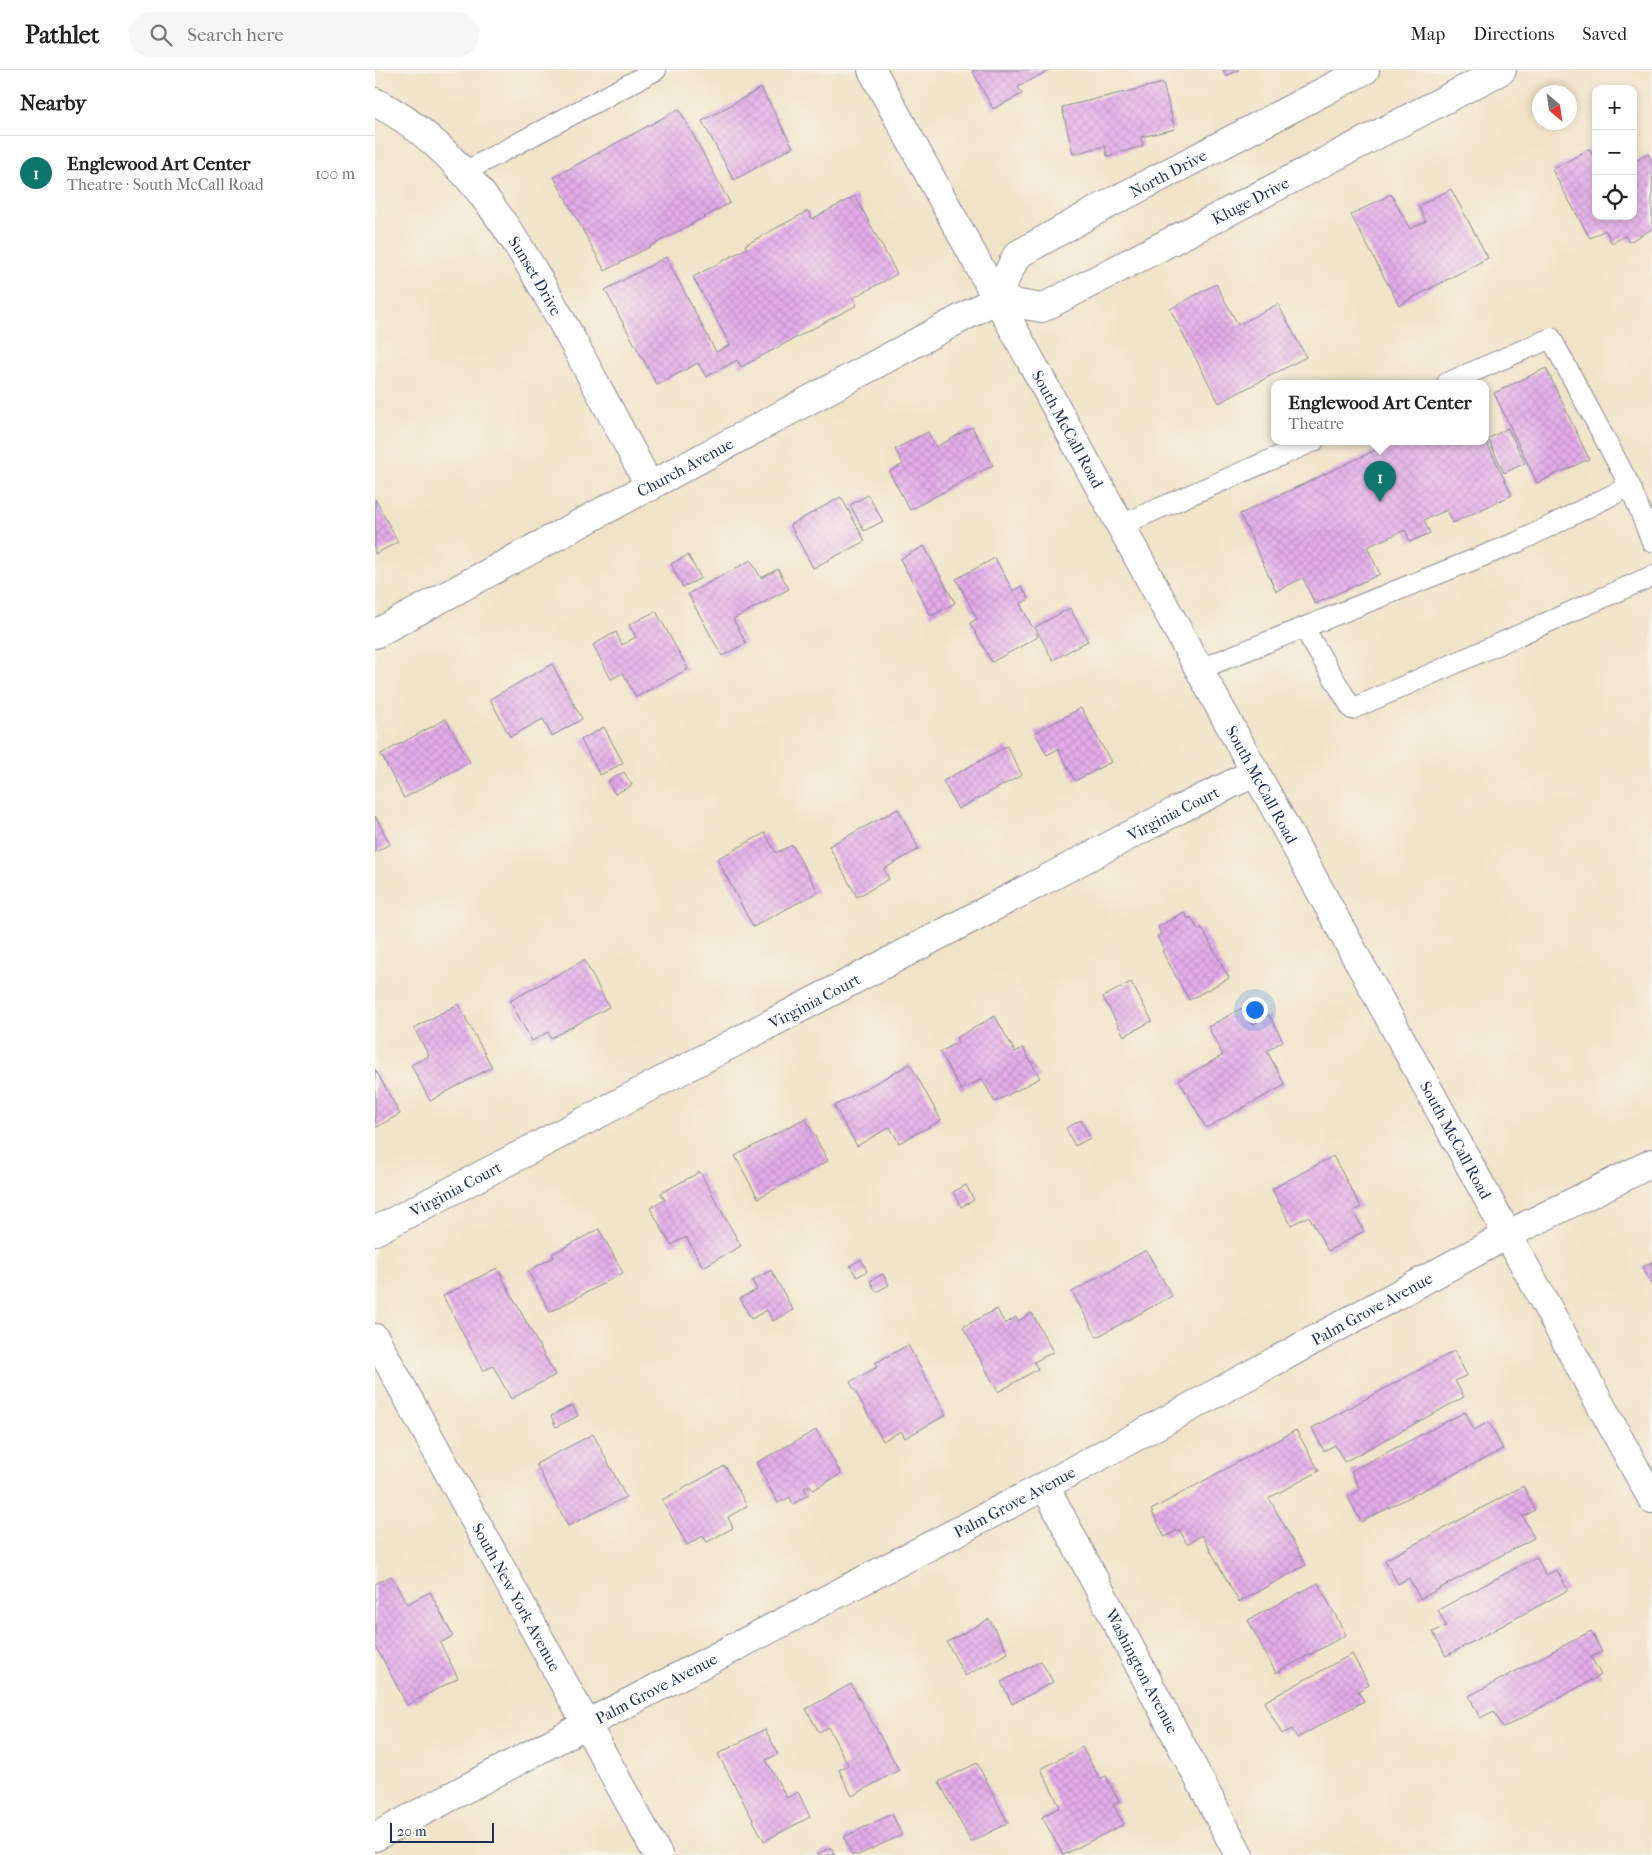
<!DOCTYPE html>
<meta charset="utf-8">
<style>
body{margin:0;font-family:"IM FELL French Canon",serif;background:#f6f6f6;color:#222}
.controls{position:absolute;right:15px;top:15px;display:grid;overflow:hidden;border-radius:10px;box-shadow:0 2px 8px #0003}
.controls button{width:45px;height:45px;display:grid;place-items:center;padding:0;border:0;border-bottom:1px solid #e0e0e0;background:#fff;color:#222;font:25px sans-serif}
.compass{position:absolute;left:1157px;top:15px;width:45px;height:45px;border-radius:50%;background:#fff;box-shadow:0 2px 8px #0003;rotate:151deg}
.scale{position:absolute;left:15px;bottom:12px;width:104px;box-sizing:border-box;padding-left:5px;border:2px solid #1b2f5e;border-top:0;font-size:14px;line-height:18px;white-space:nowrap;color:#1b2f5e;-webkit-text-stroke:4px #f7f3e8;paint-order:stroke}
.you{position:absolute;left:879px;top:939px;width:18px;height:18px;margin:-12px;border:4px solid #fff;border-radius:50%;background:#1a73e8;box-shadow:0 0 0 8px #1a73e833}
.badge{display:grid;place-items:center;width:32px;height:32px;border-radius:50%;background:#0f766e;color:#fff;font-size:16px;font-weight:700}
.pin{position:absolute;translate:-50% -41px;filter:drop-shadow(0 1px 2px #0008)}
.pin::after{content:'';position:absolute;top:26px;width:18px;height:15px;background:inherit;clip-path:polygon(0 0,100% 0,50% 100%)}
.popup{position:absolute;left:896px;top:310px;width:218px;height:65px;box-sizing:border-box;display:grid;place-content:center;border-radius:10px;background:#fff;filter:drop-shadow(0 1px 4px #0005);font-size:16px;white-space:nowrap;color:#767676}
.popup b{font-size:19px;color:#222}
.popup::after{content:'';position:absolute;left:50%;top:100%;margin-left:-10px;border:10px solid transparent;border-top-color:#fff}
.list{margin:0;padding:0;list-style:none}
h2{display:flex;justify-content:space-between;align-items:center;height:65px;margin:0;padding:0 20px;font-size:21px}
h2 small{font-size:16px;font-weight:400;color:#767676}
.list li{display:grid;grid-template-columns:32px 1fr auto;gap:15px;align-items:center;box-sizing:border-box;height:75px;padding:0 20px;border-top:1px solid #e0e0e0}
.list b{display:block;font-size:19px;white-space:nowrap}
.list p{margin:0;font-size:16px;white-space:nowrap;color:#767676}
.list em{font-size:16px;font-style:normal;color:#767676}
.icon{flex:none;width:28px;height:28px;fill:none;stroke:currentColor;stroke-width:2;stroke-linecap:round;stroke-linejoin:round}
.map{position:relative;flex:none;width:1277px;height:1785px;overflow:hidden}
header{display:flex;align-items:center;gap:30px;box-sizing:border-box;height:70px;padding:0 25px;background:#fff;border-bottom:1px solid #e0e0e0}
header strong{font-size:24px}
nav{display:flex;gap:28px;margin-inline-start:auto;font-size:18px}
.search{width:350px;height:45px;background:#f6f6f6;display:flex;align-items:center;gap:12px;box-sizing:border-box;padding:0 18px;border-radius:28px;color:#767676;font-size:19px}
main{display:flex}
aside{flex:1;background:#fff}
.map>svg:first-child{display:block}
.building{fill:url(#building-cross-hatch)}
.lines{fill:none;stroke-linecap:round;stroke-linejoin:round}
.service-casing{stroke:#868993;stroke-width:22}
.minor-casing{stroke:#868993;stroke-width:30}
.tertiary-casing{stroke:#868993;stroke-width:30}
.service{stroke:#fff;stroke-width:20}
.minor{stroke:#fff;stroke-width:28}
.tertiary{stroke:#fff;stroke-width:28}
.labels{text-anchor:middle;stroke-width:4;stroke-linejoin:round;paint-order:stroke}
.street-label{font-size:16px;fill:#1b2f5e;stroke:#f7f3e8}
</style>
<header>
<strong>Pathlet</strong>
<div class="search"><svg class="icon" aria-label="search" viewBox="0 0 24 24"><circle cx="10" cy="10" r="6"/><path d="M15 15l6 6"/></svg>Search here</div>
<nav><a>Map</a><a>Directions</a><a>Saved</a></nav>
</header>
<main>
<aside>
<h2>Nearby<small></small></h2>
<ul class="list">
<li><span class="badge">1</span><div><b>Englewood Art Center</b><p>Theatre · South McCall Road</p></div><em>100 m</em></li>
</ul>
</aside>
<div class="map">
<svg width="1277" height="1785" viewBox="0 0 1277 1785">
<defs>
<pattern id="building-cross-hatch" width="8" height="8" patternUnits="userSpaceOnUse" patternTransform="scale(1.25)"><rect width="8" height="8" fill="#e3abe9"/><path d="M0 0l8 8M0 8l8-8" fill="none" stroke="#c293ca"/></pattern>
</defs>
<rect width="100%" height="100%" fill="#f7f3e8"/>
<filter id="ink" filterUnits="userSpaceOnUse"><feTurbulence type="fractalNoise" baseFrequency=".02" numOctaves="2"/><feDisplacementMap in="SourceGraphic" scale="10" xChannelSelector="R" yChannelSelector="G"/><feConvolveMatrix kernelMatrix="1 2 1 2 8 2 1 2 1" color-interpolation-filters="sRGB"/></filter>
<filter id="wash" filterUnits="userSpaceOnUse"><feTurbulence type="fractalNoise" baseFrequency=".0096" numOctaves="4" result="noise"/><feDisplacementMap in="SourceGraphic" scale="20" xChannelSelector="R" yChannelSelector="G"/><feGaussianBlur stdDeviation="1.12" result="paint"/><feColorMatrix in="noise" values="0 0 0 0 0 0 0 0 0 0 0 0 0 0 0 0 0 1.4 0 .05"/><feComposite in="paint" operator="in"/></filter>
<g filter="url(#wash)">
<rect width="100%" height="100%" fill="#f1e3c8"/>
<g id="blocks">
<g class="building">
<path d="M597 0H674L643 17 647 24 618 39Z"/>
<path d="M848 0H864L851 6Z"/>
<path d="M788 13 800 59 766 67 768 76 732 86 730 76 698 84 687 37Z"/>
<path d="M386 18 418 77 359 110 327 51Z"/>
<path d="M304 39 355 133 230 201 179 107Z"/>
<path d="M1214 79 1221 91V146H1258V92L1273 84 1277 91V159L1254 172 1250 166 1237 173 1230 160 1215 168 1177 100Z"/>
<path d="M1076 119 1113 188 1024 235 976 145 1016 124 1035 159 1051 151 1043 136Z"/>
<path d="M480 126 522 204 478 228 482 235 366 297 362 290 331 307 323 293 282 315 230 220 291 187 341 282 355 275 318 207 372 178 370 175 433 141 437 149Z"/>
<path d="M841 214 863 255 903 234 931 287 844 333 795 239Z"/>
<path d="M1171 298 1214 389 1162 413 1119 323Z"/>
<path d="M597 357 618 395 535 440 514 402 528 394 520 379 553 362 561 377Z"/>
<path d="M1133 358 1150 393 1129 403 1113 369Z"/>
<path d="M1020 371H1111L1137 425 1078 453 1072 440 1049 450 1055 463 1035 472 1030 460 992 477 1005 504 940 534 928 508 901 521 865 444Z"/>
<path d="M493 425 508 451 489 461 475 435Z"/>
<path d="M466 427 490 471 438 498 415 455Z"/>
<path d="M0 429 23 472 0 484Z"/>
<path d="M549 476 580 533 556 546 525 489Z"/>
<path d="M313 485 326 508 308 517 296 494Z"/>
<path d="M620 488 638 521 646 516 654 529 645 534 663 567 617 592 595 553 602 549 581 509Z"/>
<path d="M376 490 386 508 403 499 414 519 358 549 371 573 347 586 313 524Z"/>
<path d="M695 538 713 571 678 590 660 557Z"/>
<path d="M281 541 313 599 261 627 248 603 236 609 218 575 241 562 247 575 261 567 254 555Z"/>
<path d="M177 594 207 649 177 666 168 649 135 667 115 629Z"/>
<path d="M706 638 736 692 700 711 683 679 672 685 660 663Z"/>
<path d="M71 649 95 692 29 728 6 684Z"/>
<path d="M229 657 248 693 225 705 206 670Z"/>
<path d="M632 676 647 705 583 739 568 711Z"/>
<path d="M249 702 257 715 240 724 233 711Z"/>
<path d="M523 739 544 779 509 799 514 809 482 827 454 776Z"/>
<path d="M0 746 15 774 0 782Z"/>
<path d="M390 763 401 783 417 775 443 822 378 857 342 789Z"/>
<path d="M809 842 813 849 816 847 823 860 827 858 854 908 814 930 787 881 789 880 782 866 786 864 783 857Z"/>
<path d="M209 890 234 937 176 968 173 962 157 971 135 931Z"/>
<path d="M756 912 777 951 749 966 728 927Z"/>
<path d="M83 934 117 997 55 1031 36 995 54 986 39 958Z"/>
<path d="M867 938 877 955 894 945 908 971 892 981 910 1015 831 1058 804 1010 848 985 833 957Z"/>
<path d="M620 946 640 982 648 978 665 1008 620 1032 607 1009 586 1020 565 982 583 972 581 968Z"/>
<path d="M535 994 566 1050 524 1073 515 1057 482 1076 459 1036Z"/>
<path d="M0 999 25 1044 0 1058Z"/>
<path d="M430 1048 453 1091 383 1128 360 1086Z"/>
<path d="M706 1050 715 1068 700 1076 691 1058Z"/>
<path d="M958 1086 986 1137 978 1141 989 1161 953 1181 934 1146 916 1155 897 1119Z"/>
<path d="M325 1102 366 1176 328 1197 311 1167 296 1175 275 1138 290 1130 286 1123Z"/>
<path d="M591 1115 599 1130 586 1137 578 1122Z"/>
<path d="M224 1159 248 1203 175 1242 153 1201 179 1187 177 1184Z"/>
<path d="M771 1180 797 1226 722 1267 697 1222Z"/>
<path d="M486 1189 492 1201 482 1207 475 1196Z"/>
<path d="M1277 1192V1215L1267 1197Z"/>
<path d="M122 1198 180 1305 136 1329 118 1296 108 1301 68 1226Z"/>
<path d="M396 1200 418 1240 398 1251 392 1240 376 1249 365 1228 382 1220 377 1211Z"/>
<path d="M508 1204 514 1215 501 1222 495 1211Z"/>
<path d="M622 1239 630 1254 641 1247 643 1251 657 1243 678 1282 659 1292 663 1299 623 1322 588 1257Z"/>
<path d="M533 1275 571 1345 530 1368 526 1361 508 1371 475 1312 502 1297 500 1293Z"/>
<path d="M1079 1281 1092 1305 1080 1311 1089 1327 969 1392 960 1375 949 1381 937 1358Z"/>
<path d="M197 1335 203 1346 181 1357 176 1346Z"/>
<path d="M1090 1342 1099 1360 1114 1352 1128 1379 986 1452 973 1427 985 1420 976 1401Z"/>
<path d="M441 1360 466 1404 438 1420 435 1415 429 1418 433 1425 418 1434 415 1427 403 1433 381 1393Z"/>
<path d="M921 1360 944 1401 894 1428 931 1495 864 1532 827 1465 812 1474 804 1459 790 1467 776 1440Z"/>
<path d="M218 1364 251 1427 193 1456 161 1394Z"/>
<path d="M350 1396 372 1436 353 1447 358 1458 332 1472 328 1466 312 1475 287 1430Z"/>
<path d="M1148 1416 1160 1440 1148 1447 1159 1468 1045 1529 1034 1508 1023 1514 1010 1490Z"/>
<path d="M1161 1487 1171 1505 1182 1500 1193 1520 1071 1586 1058 1562 1071 1556 1063 1540Z"/>
<path d="M16 1506 32 1534 55 1522 78 1566 65 1573 83 1608 32 1635 0 1575V1514Z"/>
<path d="M943 1513 971 1565 901 1603 873 1550Z"/>
<path d="M614 1549 633 1583 590 1606 572 1572Z"/>
<path d="M1216 1561 1227 1582 1216 1587 1226 1605 1128 1658 1119 1641 1105 1648 1094 1626Z"/>
<path d="M977 1584 994 1615 983 1621 989 1631 922 1668 917 1659 907 1664 889 1632Z"/>
<path d="M666 1591 678 1612 637 1634 626 1612Z"/>
<path d="M476 1614 524 1700 477 1726 464 1700 473 1695 453 1657 444 1662 431 1639Z"/>
<path d="M390 1659 403 1684 391 1690 412 1728 423 1722 435 1747 389 1771 343 1684Z"/>
<path d="M707 1677 725 1709 731 1706 744 1732 738 1735 749 1754 688 1785 667 1747 685 1737 666 1699Z"/>
<path d="M602 1693 633 1753 596 1772 564 1712Z"/>
<path d="M517 1744 527 1765 483 1785H477L469 1767Z"/>
<path d="M456 1777 460 1785H441Z"/>
</g>
</g>
</g>
<g filter="url(#ink)">
<use href="#blocks" fill-opacity="0" stroke="#868993" stroke-width="1"/>
<g class="lines">
<g class="service-casing">
<g id="service">
<path d="M87 103 281 0"/>
<path d="M1255 416 1277 472"/>
<path d="M746 455 939 371"/>
<path d="M929 558 977 639 1277 506"/>
<path d="M825 599 1143 472 1255 416 1176 268 1072 313"/>
</g>
</g>
<g class="minor-casing">
<g id="minor">
<path id="s1" d="M0 32C97 80 155 192 204 283 228 328 252 372 275 417"/>
<path id="s2" d="M620 230 667 238 1127 0"/>
<path id="s3" d="M620 230 642 185 724 139 990 0"/>
<path id="s4" d="M0 564 620 230"/>
<path id="s5" d="M0 1161 803 740 881 702"/>
<path id="s6" d="M0 1268 283 1785"/>
<path id="s7" d="M670 1416 864 1785"/>
<path id="s8" d="M0 1767 212 1654 670 1416 1134 1164 1277 1093"/>
</g>
</g>
<g class="tertiary-casing">
<g id="tertiary">
<path id="s9" d="M497 0 1277 1429"/>
</g>
</g>
<use href="#service" class="service"/>
<use href="#minor" class="minor"/>
<use href="#tertiary" class="tertiary"/>
</g>
</g>
<g class="labels">
<g class="street-label">
<text dy="6" stroke="none"><textPath href="#s3" startOffset="222">North Drive</textPath></text>
<text dy="6" stroke="none"><textPath href="#s2" startOffset="282">Kluge Drive</textPath></text>
<text dy="6" stroke="none"><textPath href="#s1" startOffset="240">Sunset Drive</textPath></text>
<text dy="6" stroke="none"><textPath href="#s9" startOffset="409">South McCall Road</textPath></text>
<text dy="6" stroke="none"><textPath href="#s4" startOffset="352">Church Avenue</textPath></text>
<text dy="6" stroke="none"><textPath href="#s9" startOffset="814">South McCall Road</textPath></text>
<text dy="6" stroke="none"><textPath href="#s5" startOffset="901">Virginia Court</textPath></text>
<text dy="6" stroke="none"><textPath href="#s5" startOffset="496">Virginia Court</textPath></text>
<text dy="6" stroke="none"><textPath href="#s9" startOffset="1219">South McCall Road</textPath></text>
<text dy="6" stroke="none"><textPath href="#s5" startOffset="91">Virginia Court</textPath></text>
<text dy="6" stroke="none"><textPath href="#s8" startOffset="1128">Palm Grove Avenue</textPath></text>
<text dy="6" stroke="none"><textPath href="#s8" startOffset="722">Palm Grove Avenue</textPath></text>
<text dy="6" stroke="none"><textPath href="#s6" startOffset="295">South New York Avenue</textPath></text>
<text dy="6" stroke="none"><textPath href="#s7" startOffset="209">Washington Avenue</textPath></text>
<text dy="6" stroke="none"><textPath href="#s8" startOffset="318">Palm Grove Avenue</textPath></text>
</g>
</g>
</svg>
<div class="controls">
<button>+</button>
<button>−</button>
<button><svg class="icon" aria-label="locate" viewBox="0 0 24 24"><circle cx="12" cy="12" r="6"/><path d="M12 2v4M12 18v4M2 12h4M18 12h4"/></svg></button>
</div>
<svg class="compass" viewBox="-18 -18 36 36"><path d="M0-13l5 13h-10z" fill="#e53935"/><path d="M0 13l5-13h-10z" fill="#767676"/></svg>
<div class="scale">20 m</div>
<div class="you"></div>
<div class="pin badge" style="left:1005px;top:432px">1</div>
<div class="popup"><b>Englewood Art Center</b>Theatre</div>
</div>
</main>
